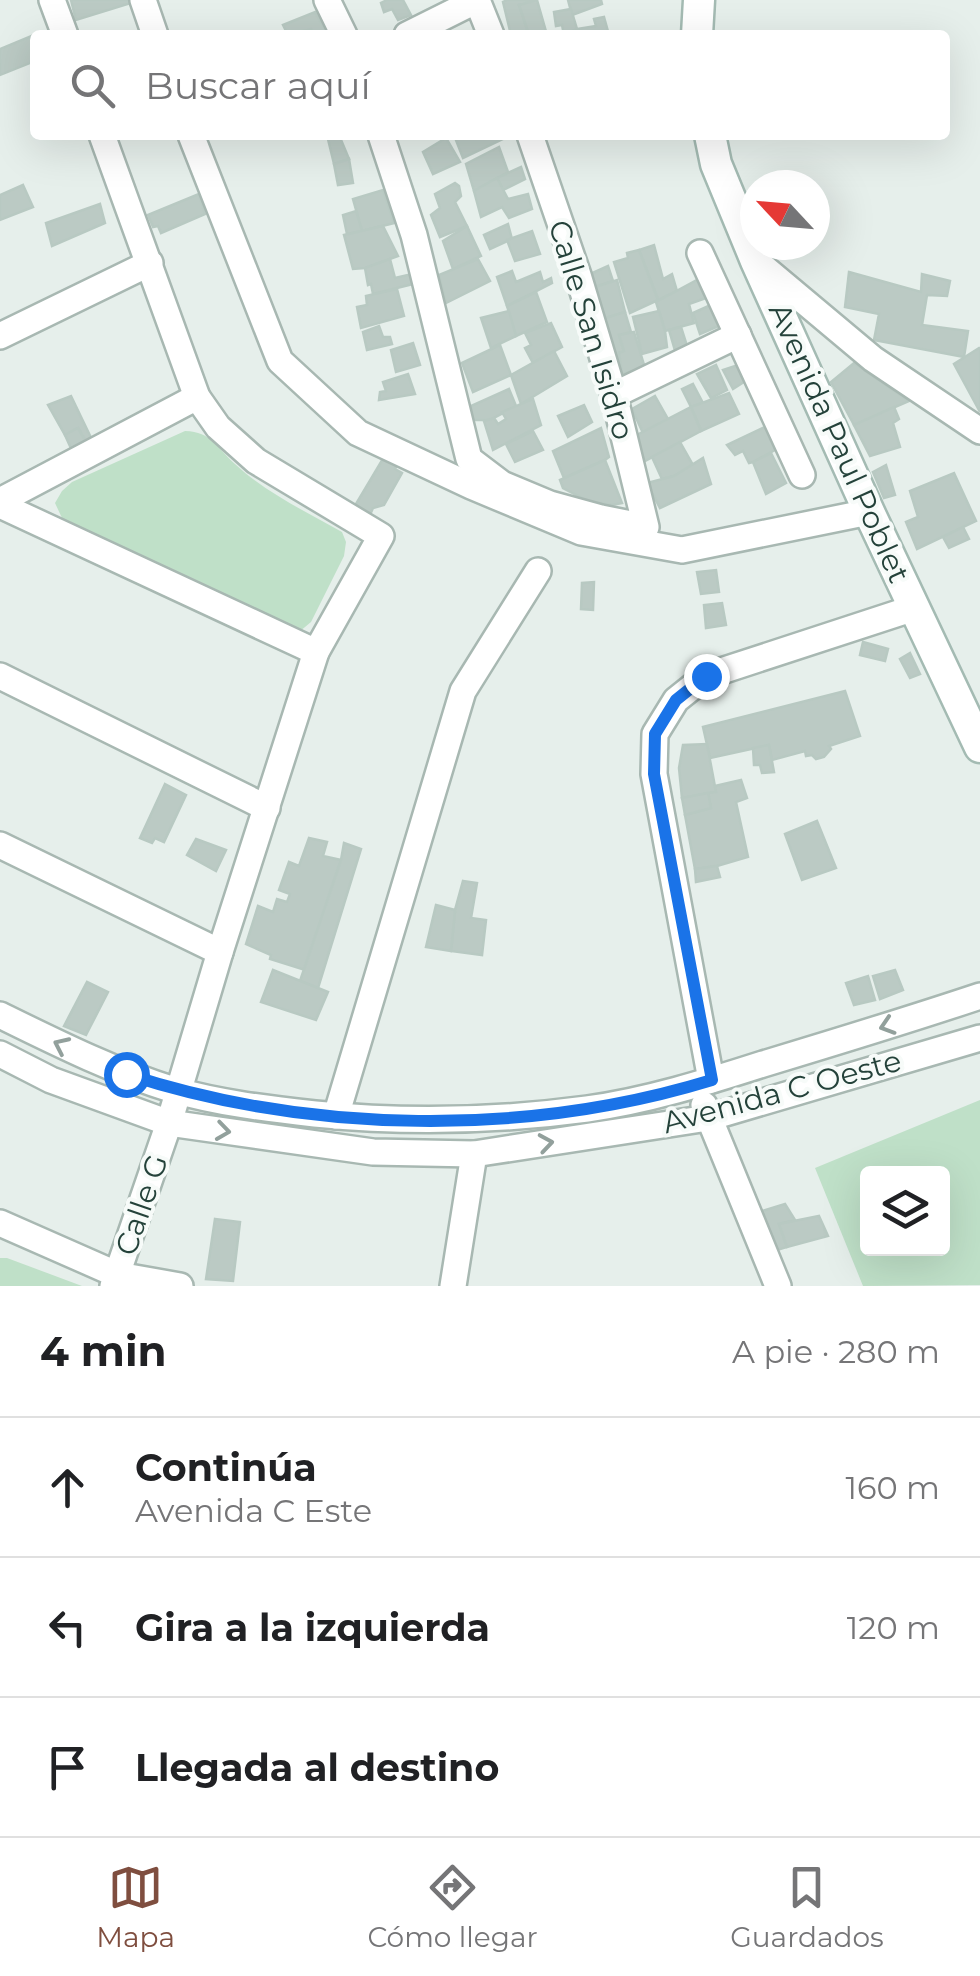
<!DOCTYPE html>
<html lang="es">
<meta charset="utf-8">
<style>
body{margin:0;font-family:Montserrat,sans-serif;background:#f6f6f6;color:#202124}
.controls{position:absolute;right:30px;bottom:30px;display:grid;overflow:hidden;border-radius:10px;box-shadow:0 10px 40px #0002}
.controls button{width:90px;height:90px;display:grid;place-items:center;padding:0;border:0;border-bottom:2px solid #e0e0e0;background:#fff;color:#202124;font:50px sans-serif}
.compass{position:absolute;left:740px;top:170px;width:90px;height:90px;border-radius:50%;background:#fff;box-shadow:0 10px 40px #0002;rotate:296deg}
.stop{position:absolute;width:30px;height:30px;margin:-22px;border:8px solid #1a73e8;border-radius:50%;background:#fff}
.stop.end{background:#1a73e8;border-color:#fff;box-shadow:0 2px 10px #0008}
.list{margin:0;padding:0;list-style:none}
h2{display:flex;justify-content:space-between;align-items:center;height:130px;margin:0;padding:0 40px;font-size:42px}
h2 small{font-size:32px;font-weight:400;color:#757577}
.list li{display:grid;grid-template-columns:65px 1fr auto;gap:30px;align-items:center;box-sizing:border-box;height:140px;padding:0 40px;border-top:2px solid #e0e0e0}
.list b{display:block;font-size:38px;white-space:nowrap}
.list p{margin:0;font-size:32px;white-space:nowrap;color:#757577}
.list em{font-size:32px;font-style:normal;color:#757577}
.icon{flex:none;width:55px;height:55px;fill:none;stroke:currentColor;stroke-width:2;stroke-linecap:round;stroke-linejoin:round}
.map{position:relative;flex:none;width:980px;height:1286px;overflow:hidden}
.search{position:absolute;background:#fff;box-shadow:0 10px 40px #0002;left:30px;right:30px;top:30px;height:110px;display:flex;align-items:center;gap:25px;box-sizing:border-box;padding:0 35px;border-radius:10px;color:#757577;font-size:38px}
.sheet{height:550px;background:#fff}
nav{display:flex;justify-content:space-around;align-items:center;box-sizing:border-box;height:140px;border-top:2px solid #e0e0e0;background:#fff;font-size:28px;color:#757577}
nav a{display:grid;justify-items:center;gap:5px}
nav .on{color:#7f4e3f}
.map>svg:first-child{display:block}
.green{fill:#bfe0c8;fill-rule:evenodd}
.building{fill:#bbcac4;stroke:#b8c9c2;stroke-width:2.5}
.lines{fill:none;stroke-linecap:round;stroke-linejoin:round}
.minor-casing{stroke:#a8b8b2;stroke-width:30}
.secondary-casing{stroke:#a4bbb3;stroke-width:35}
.minor{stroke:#fff;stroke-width:25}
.secondary{stroke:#fff;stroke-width:30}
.oneway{stroke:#92a09c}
.route{stroke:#1a73e8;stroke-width:12}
.labels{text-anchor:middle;stroke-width:8;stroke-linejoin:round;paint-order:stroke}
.street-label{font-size:30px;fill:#24423a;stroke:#f7fbf9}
</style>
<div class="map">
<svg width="980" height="1286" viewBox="0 0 980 1286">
<rect width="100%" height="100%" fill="#e6efeb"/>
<g class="green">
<path d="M185 431C212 432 217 448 235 464 266 493 305 511 342 532L346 542 344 556 311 622 299 632 286 631 62 518 55 503 62 491 72 482Z"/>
<path d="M980 1100V1285L863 1286 815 1168ZM868 1174H942V1248H868Z"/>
<path d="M0 1258H7L82 1286H0Z"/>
</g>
<g class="building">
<path d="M71 0H130L131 3 76 20Z"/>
<path d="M387 0H403L411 15 398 20 392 9 384 12 381 3Z"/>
<path d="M507 0H537L519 5 529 35H511L503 2Z"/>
<path d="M537 0 547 35H529L519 5Z"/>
<path d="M568 0H601L602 4 572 15Z"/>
<path d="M571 9 577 29 564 35 562 25 556 26 554 12Z"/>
<path d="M315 12 328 34 313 35 311 29 303 31 305 35H288L283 25Z"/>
<path d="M604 17 609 35H578L577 29 596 26 594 19Z"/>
<path d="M41 32 43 35H35V61L0 75V49Z"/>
<path d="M327 135H339L349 159 334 164Z"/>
<path d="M454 135H505V138L463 158Z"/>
<path d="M446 138 460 162 433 174 423 152Z"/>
<path d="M499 147 508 172 474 191 466 164Z"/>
<path d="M349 159 353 183 338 185 334 164Z"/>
<path d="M521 167 525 179 503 190 497 178Z"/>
<path d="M497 178 508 199 528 194 532 209 509 218 502 207 481 217 474 191Z"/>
<path d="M455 183 459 186 461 196 455 202 467 226 440 237 431 215 440 208 435 194Z"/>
<path d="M23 185 33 207 0 220V195Z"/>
<path d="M383 190 394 223 362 231 353 199Z"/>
<path d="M199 194 205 214 161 233 158 226 153 227 148 215Z"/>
<path d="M100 204 105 223 52 246 46 223Z"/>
<path d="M356 211 362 231 347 234 343 215Z"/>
<path d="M508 224 512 239 490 249 484 235Z"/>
<path d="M383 226 398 256 365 268 353 269 344 235Z"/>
<path d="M467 226 481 256 453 269 443 241Z"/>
<path d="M532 231 540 254 515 261 507 240Z"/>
<path d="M654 245 663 279 672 274 677 291 658 300 639 250Z"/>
<path d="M639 250 658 300 630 313 614 262 628 258 627 253Z"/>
<path d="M390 259 395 278 412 274 413 284 373 294 371 284 368 285 365 268Z"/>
<path d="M478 259 490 281 446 303 439 275Z"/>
<path d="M608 266 613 281 592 288 588 275Z"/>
<path d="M512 271 516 282 540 272 543 282 551 278 552 283 507 306 497 277Z"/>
<path d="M849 272 921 292 922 274 950 281 947 296 927 295 922 325 968 331 964 357 874 340 879 314 845 307Z"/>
<path d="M617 280 625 312 599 320 592 288Z"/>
<path d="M697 280 706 298 689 304 694 323 665 331 656 302Z"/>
<path d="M397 289 404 316 361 328 357 307 367 305 366 296Z"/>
<path d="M536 292 547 322 516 336 507 306Z"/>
<path d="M713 304 721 325 700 334 693 313Z"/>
<path d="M509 311 516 336 491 348 481 318Z"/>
<path d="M659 311 665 331 667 347 642 354 633 317Z"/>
<path d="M625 312 631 332 619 335 624 351 619 353 620 359 613 361 599 320Z"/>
<path d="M551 323 562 347 533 363 525 348 531 345 525 333Z"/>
<path d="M379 326 383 337H390L392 344 367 350 363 332Z"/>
<path d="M681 327 688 349 676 354 669 330Z"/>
<path d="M634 332 645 368 622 374 619 353 624 351 619 335Z"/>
<path d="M413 343 420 365 396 372 391 350Z"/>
<path d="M500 345 511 375 473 392 462 363Z"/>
<path d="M979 348 980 349V412L954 364Z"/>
<path d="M554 351 567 376 521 404 511 375Z"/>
<path d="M854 363 909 401 854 425 831 382Z"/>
<path d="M741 364 747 380 733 389 723 370Z"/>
<path d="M716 365 727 390 711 398 697 374Z"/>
<path d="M408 374 415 394 379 400 380 392 386 391 383 382Z"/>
<path d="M693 384 703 403 691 407 682 389Z"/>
<path d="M509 389 516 406 490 420H473L471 406Z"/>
<path d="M729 393 739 414 701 431 691 407Z"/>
<path d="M71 396 95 446 89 447 78 428 65 435 48 405Z"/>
<path d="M655 396 668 419 643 433 632 409Z"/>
<path d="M533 399 541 425 493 450 484 421 494 418 498 424 506 419 502 412Z"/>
<path d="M584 405 592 422 568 437 558 416Z"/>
<path d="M691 407 701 431 645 461 633 437Z"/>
<path d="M894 407 899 419 893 423 900 447 870 456 854 425Z"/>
<path d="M765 427 775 450 753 462 749 463 743 451 735 455 727 445Z"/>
<path d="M78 428 89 447 74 455 65 435Z"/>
<path d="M601 428 609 457 605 460 564 478 553 451Z"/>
<path d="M533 431 543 450 515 462 506 444Z"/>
<path d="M680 442 693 465 674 476 662 479 652 457Z"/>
<path d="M771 453 786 483 766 494 753 462Z"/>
<path d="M384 457 397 465 395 469 402 473 384 505 373 508 369 517 353 509Z"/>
<path d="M703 458 711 484 660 508 647 483 674 476Z"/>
<path d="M605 460 622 503 612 505 588 501 563 488 560 480Z"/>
<path d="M886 465 895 495 884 498 873 472Z"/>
<path d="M954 473 976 521 917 549 906 522 918 517 910 491Z"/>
<path d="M963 527 969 539 949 548 943 537Z"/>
<path d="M716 570 719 592 701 594 697 572Z"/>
<path d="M594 582 593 610 581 609 582 583Z"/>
<path d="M722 603 726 625 706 628 704 605Z"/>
<path d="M863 642 888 649 885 661 860 655Z"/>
<path d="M910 653 920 674 910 678 900 659Z"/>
<path d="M845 691 860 736 829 746 831 749 824 757 816 759 812 755 806 756 805 751 772 760 769 745 710 758 703 727Z"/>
<path d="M707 744 716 792 682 798 679 768 683 745Z"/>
<path d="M769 745 774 772 762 773 760 765H754L753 748Z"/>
<path d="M741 780 747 798 736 802 748 857 717 866 695 869 685 815 711 808 708 793 716 792 715 786Z"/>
<path d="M165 784 186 795 164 842 155 838 152 843 140 838Z"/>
<path d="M708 793 711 808 685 815 682 798Z"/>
<path d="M817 821 836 868 802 880 785 834Z"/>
<path d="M309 838 327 842 323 856 341 860 305 970 270 959 271 955 246 944 258 906 273 912 277 899 287 902 290 894 279 890 289 862 299 866Z"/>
<path d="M196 839 226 850 216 871 187 855Z"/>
<path d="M344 843 361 849 318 988 300 981 341 860Z"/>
<path d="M717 866 720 877 696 882 695 869Z"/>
<path d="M463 881 477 883 471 918 486 920 482 955 451 951 455 910Z"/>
<path d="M436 905 455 910 451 951 426 947Z"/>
<path d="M273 970 328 992 316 1020 261 1002Z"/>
<path d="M895 970 903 990 880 999 873 976Z"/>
<path d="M868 976 875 1000 854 1005 846 983Z"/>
<path d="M87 982 108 992 86 1035 64 1026Z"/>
<path d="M785 1204 795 1220 779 1224 787 1247 777 1250 762 1211Z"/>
<path d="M819 1216 828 1236 787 1247 779 1224Z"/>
<path d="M215 1219 240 1222 233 1281 206 1279Z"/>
</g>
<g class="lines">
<g class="minor-casing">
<g id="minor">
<path d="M52 0 65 35"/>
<path d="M143 0 155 35"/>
<path d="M327 0 344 35"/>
<path d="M407 35 477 0 491 35"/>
<path d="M102 135 197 397 218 427 256 461 381 536 316 652 220 952 169 1123 113 1286"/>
<path d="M191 135 280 361 358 433 471 486 581 532 682 550 869 512"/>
<path d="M381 135 414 235 469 459 502 484 550 504 601 518 646 527 614 395 578 275 530 135"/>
<path d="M700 253 802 475"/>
<path d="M756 261 873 359 980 431"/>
<path d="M0 336 150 263"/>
<path d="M614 395 738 335"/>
<path d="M0 501 197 397"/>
<path d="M0 505 316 652"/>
<path d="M0 676 267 808"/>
<path d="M0 845 220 952"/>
<path d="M0 1015C57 1043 113 1071 174 1090 219 1103 269 1109 315 1114 406 1123 497 1121 587 1109 646 1101 707 1082 763 1064 836 1042 908 1020 980 996"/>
<path d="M0 1054 51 1080 169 1123 373 1152 474 1154 708 1118 980 1038"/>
<path d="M711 1080 654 774 655 734 676 700 706 676 914 608"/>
<path d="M704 1105 778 1286"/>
<path d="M336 1116 463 691 538 571"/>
<path d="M0 1223 118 1275 180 1286"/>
<path d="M453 1286 474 1154"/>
</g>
</g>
<g class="secondary-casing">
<g id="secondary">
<path d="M697 35 699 0"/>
<path d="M710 135 716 164 756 261 869 512 980 747"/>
</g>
</g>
<use href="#minor" class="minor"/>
<use href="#secondary" class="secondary"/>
</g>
<defs><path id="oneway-chevron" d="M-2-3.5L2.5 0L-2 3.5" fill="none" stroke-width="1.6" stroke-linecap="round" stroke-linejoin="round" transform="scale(2.5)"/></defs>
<g class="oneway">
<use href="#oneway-chevron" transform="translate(887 1026) rotate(162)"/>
<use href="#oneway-chevron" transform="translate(61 1045) rotate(-155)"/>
<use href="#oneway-chevron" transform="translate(223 1131) rotate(8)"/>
<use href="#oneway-chevron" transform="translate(546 1143) rotate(-9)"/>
</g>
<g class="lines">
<path class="route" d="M126 1074C310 1134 526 1137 712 1080L654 774 655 734 676 700 706 676"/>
</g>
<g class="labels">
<g class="street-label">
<text transform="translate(591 330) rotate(73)" y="10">Calle San Isidro</text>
<text transform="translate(839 443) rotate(66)" y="10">Avenida Paul Poblet</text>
<text transform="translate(782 1092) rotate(-15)" y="10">Avenida C Oeste</text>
<text transform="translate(142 1205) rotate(-71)" y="10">Calle G</text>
</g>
</g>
</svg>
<div class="controls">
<button><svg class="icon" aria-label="layers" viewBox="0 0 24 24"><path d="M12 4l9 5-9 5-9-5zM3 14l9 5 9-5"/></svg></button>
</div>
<svg class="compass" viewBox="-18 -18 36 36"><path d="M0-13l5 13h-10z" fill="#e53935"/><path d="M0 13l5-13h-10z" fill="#757577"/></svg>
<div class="stop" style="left:126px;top:1074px"></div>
<div class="stop end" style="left:706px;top:676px"></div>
<div class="search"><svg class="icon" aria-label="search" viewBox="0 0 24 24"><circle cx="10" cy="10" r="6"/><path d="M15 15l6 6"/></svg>Buscar aquí</div>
</div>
<section class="sheet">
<h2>4 min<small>A pie · 280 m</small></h2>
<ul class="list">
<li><svg class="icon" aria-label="ahead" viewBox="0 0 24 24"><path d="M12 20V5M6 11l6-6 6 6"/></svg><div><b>Continúa</b><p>Avenida C Este</p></div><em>160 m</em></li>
<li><svg class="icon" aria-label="left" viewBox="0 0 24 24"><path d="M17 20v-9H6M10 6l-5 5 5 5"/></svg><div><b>Gira a la izquierda</b></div><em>120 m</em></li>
<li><svg class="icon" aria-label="arrive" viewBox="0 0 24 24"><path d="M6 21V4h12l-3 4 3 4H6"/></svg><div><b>Llegada al destino</b></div></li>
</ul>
</section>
<nav>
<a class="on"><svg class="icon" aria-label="map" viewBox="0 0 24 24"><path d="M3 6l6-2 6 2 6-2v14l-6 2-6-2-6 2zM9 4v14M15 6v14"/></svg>Mapa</a>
<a><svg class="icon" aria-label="directions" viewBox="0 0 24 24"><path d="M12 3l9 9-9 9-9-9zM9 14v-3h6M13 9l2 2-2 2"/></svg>Cómo llegar</a>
<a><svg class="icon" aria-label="saved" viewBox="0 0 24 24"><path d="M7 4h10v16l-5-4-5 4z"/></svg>Guardados</a>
</nav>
